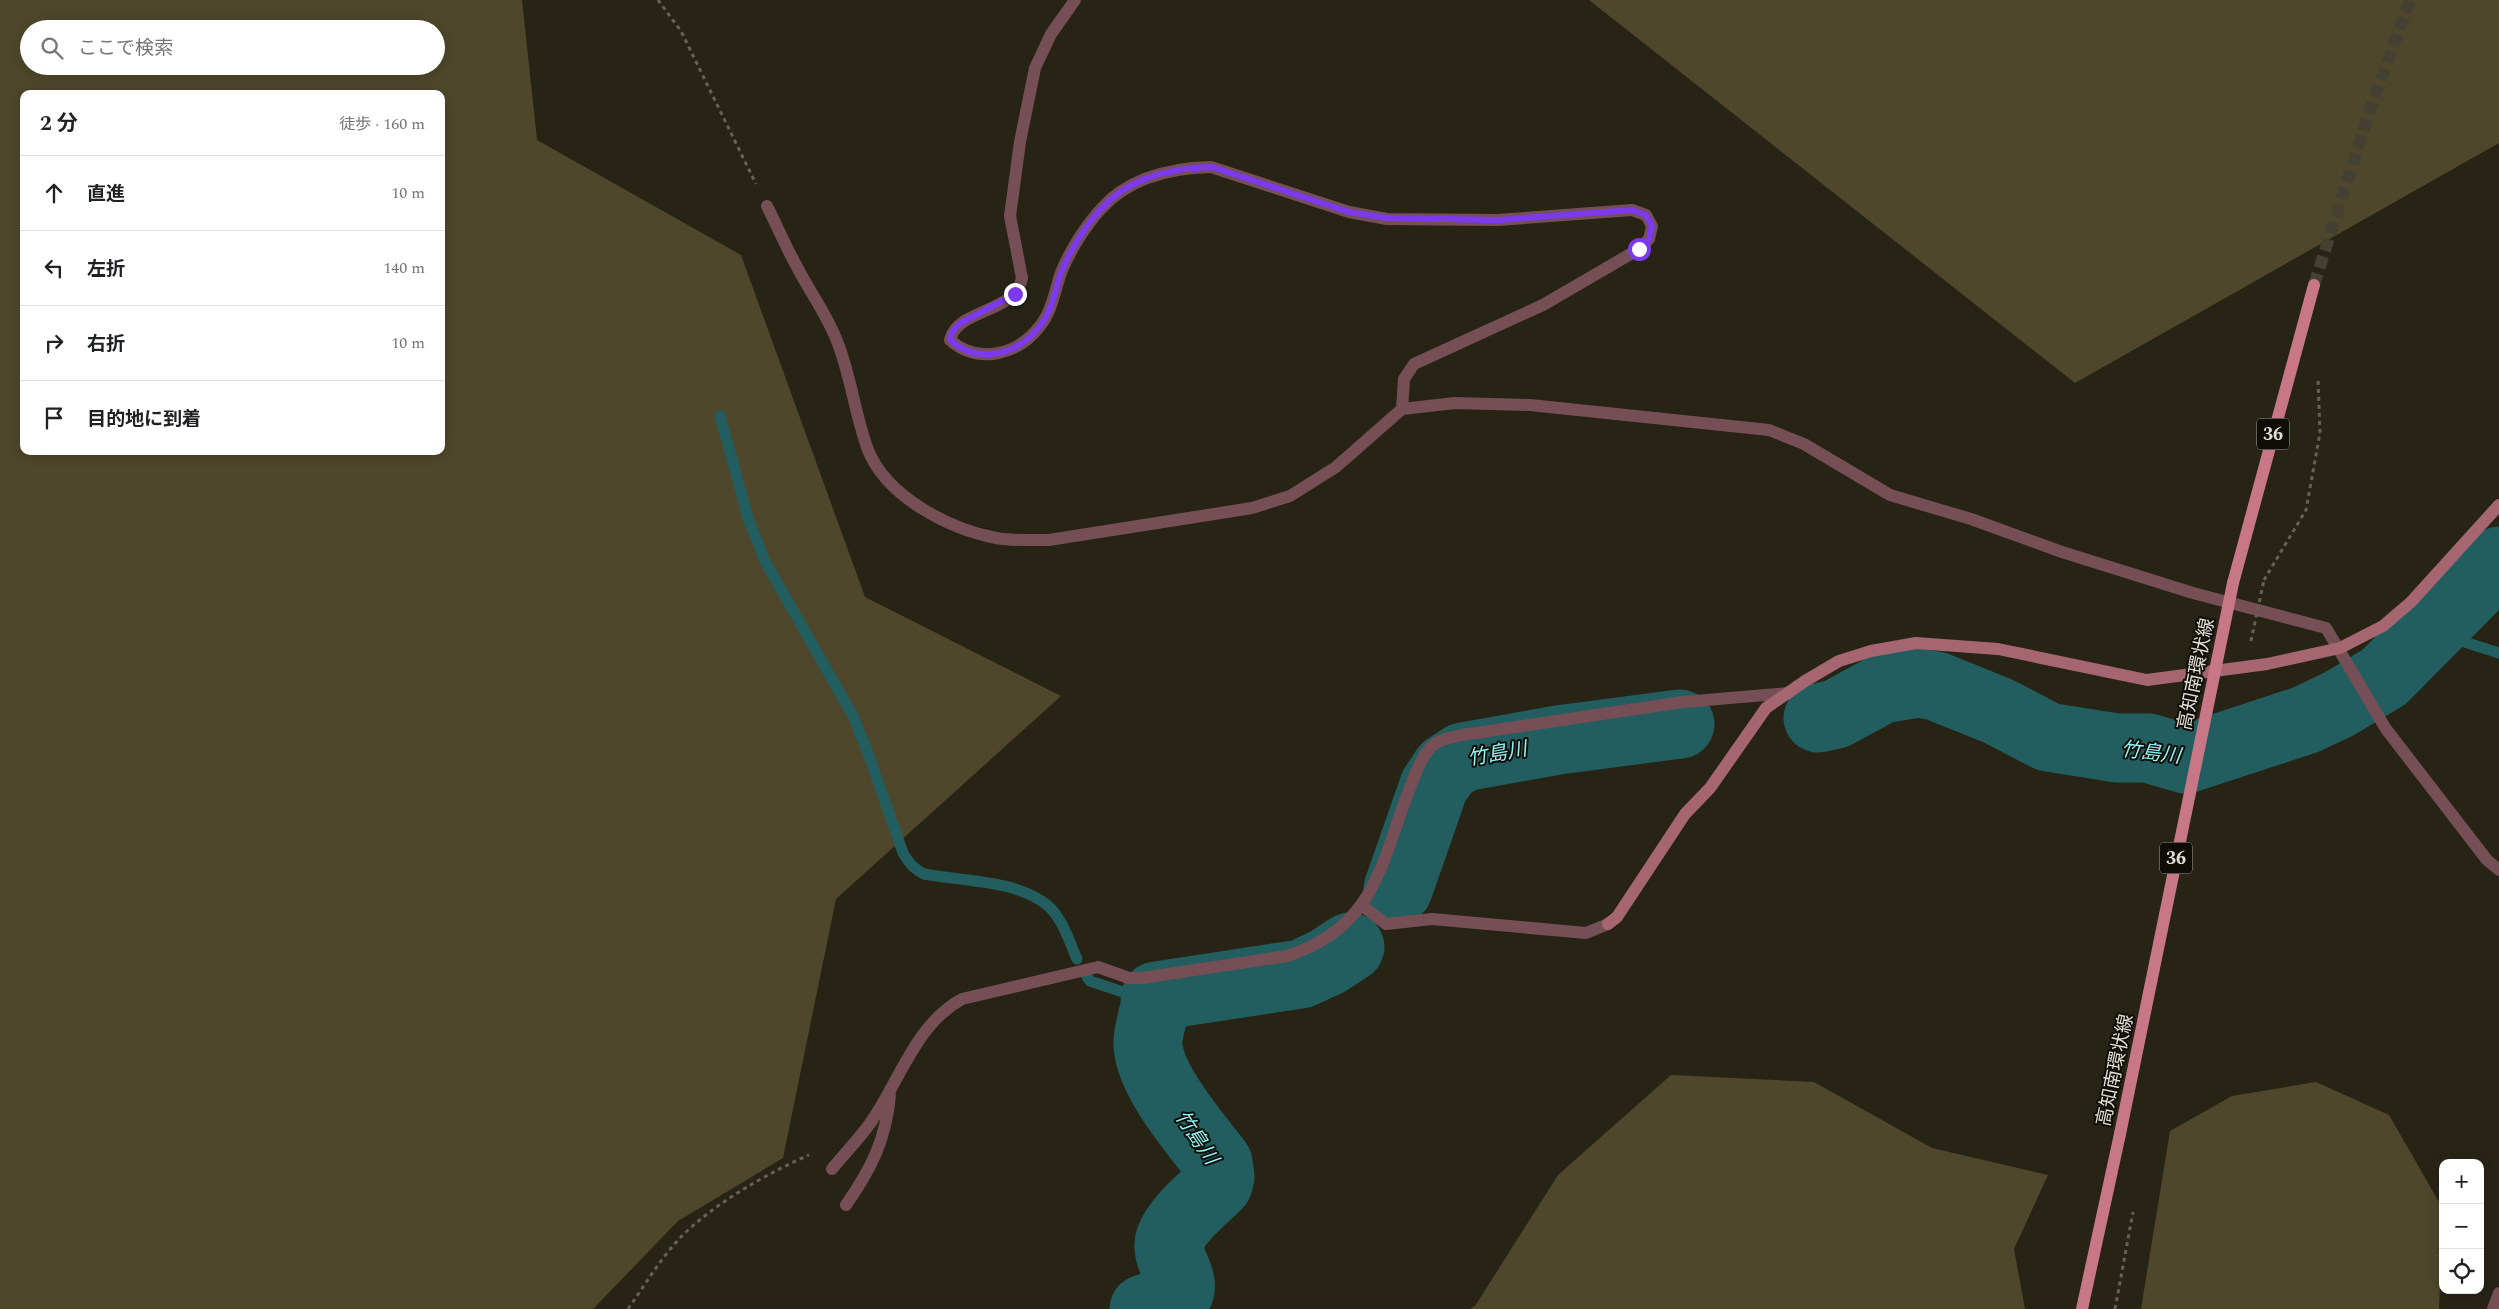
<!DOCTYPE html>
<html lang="ja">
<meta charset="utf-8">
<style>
body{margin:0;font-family:Spectral,"Noto Sans JP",serif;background:#f6f6f6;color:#202124}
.controls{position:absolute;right:15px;bottom:15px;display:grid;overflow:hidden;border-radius:10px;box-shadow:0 2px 12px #0003}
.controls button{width:45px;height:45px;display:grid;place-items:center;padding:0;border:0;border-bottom:1px solid #e0e0e0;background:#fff;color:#202124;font:25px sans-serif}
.stop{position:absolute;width:15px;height:15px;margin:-11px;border:4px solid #7c3aed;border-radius:50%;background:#fff}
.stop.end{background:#7c3aed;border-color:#fff;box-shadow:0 1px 5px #0008}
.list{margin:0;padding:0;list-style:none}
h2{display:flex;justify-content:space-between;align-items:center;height:65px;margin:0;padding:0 20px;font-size:21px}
h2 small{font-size:16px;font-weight:400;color:#757577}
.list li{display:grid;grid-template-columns:32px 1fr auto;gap:15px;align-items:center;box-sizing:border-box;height:75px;padding:0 20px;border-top:1px solid #e0e0e0}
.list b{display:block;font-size:19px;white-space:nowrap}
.list em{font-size:16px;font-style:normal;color:#757577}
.icon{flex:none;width:28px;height:28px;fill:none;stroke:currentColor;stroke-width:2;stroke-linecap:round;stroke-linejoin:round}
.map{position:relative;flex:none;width:2499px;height:1309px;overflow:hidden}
.search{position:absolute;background:#fff;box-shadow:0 2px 12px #0003;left:20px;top:20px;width:425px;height:55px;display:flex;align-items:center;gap:12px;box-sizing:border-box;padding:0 18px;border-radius:28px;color:#757577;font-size:19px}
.panel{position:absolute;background:#fff;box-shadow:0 2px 12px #0003;left:20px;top:90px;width:425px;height:365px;border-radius:10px}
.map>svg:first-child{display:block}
.green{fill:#4f472b;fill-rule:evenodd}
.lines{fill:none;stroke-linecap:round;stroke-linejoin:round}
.stream{stroke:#225e5f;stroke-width:11}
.river{stroke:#225e5f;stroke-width:69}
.primary-tunnel{stroke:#444032;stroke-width:12;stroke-dasharray:12 6;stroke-linecap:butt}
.path{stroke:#656154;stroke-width:3;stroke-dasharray:4 4;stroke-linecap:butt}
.lane{stroke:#764f56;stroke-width:12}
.street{stroke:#764f56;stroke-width:12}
.secondary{stroke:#a56672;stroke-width:12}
.primary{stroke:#c87787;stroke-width:12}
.path-bridge{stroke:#656154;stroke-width:3;stroke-dasharray:4 4;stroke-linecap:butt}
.primary-bridge{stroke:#c87787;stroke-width:12}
.route{stroke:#7c3aed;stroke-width:6}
.labels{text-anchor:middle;stroke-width:4;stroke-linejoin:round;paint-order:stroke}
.shield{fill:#0f0d07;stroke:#a2a097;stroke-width:1}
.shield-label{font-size:18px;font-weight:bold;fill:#e1dfd5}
.street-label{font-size:19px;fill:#e1dfd5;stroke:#0f0d07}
.water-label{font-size:20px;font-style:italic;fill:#94f3f4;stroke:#0f0d07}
</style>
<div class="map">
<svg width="2499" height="1309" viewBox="0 0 2499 1309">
<rect width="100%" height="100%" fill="#282415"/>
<g class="green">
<path d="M0 0H522L537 140 741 255 865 597 1061 696 836 899 783 1158 678 1221 593 1309H0ZM29 29H436V66H29ZM24 94H441V451H24Z"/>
<path d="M1589 0H2499V143L2075 383Z"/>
<path d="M1671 1075 1814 1082 1932 1148 2048 1175 2014 1249 2025 1309H1470L1475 1306 1558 1175Z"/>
<path d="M2316 1082 2389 1115 2443 1209 2439 1309H2141L2170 1131 2232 1096Z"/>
</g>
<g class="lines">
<g class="stream">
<path d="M720 416 749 521 765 561 853 716 868 753 903 853C909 863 914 869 924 874 961 881 1017 880 1047 905 1062 917 1069 941 1077 959"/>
<path d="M2430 631 2499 653"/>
<path d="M1087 977 1090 981 1126 993 1156 996"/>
</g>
<g class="river">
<path d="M1818 718 1836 714 1882 689 1918 683 1936 686 1998 711 2048 737 2117 748H2148L2186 759 2305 720 2339 704 2384 677 2499 561"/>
<path d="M1398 889 1434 786 1446 768 1463 757 1558 740 1680 724"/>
<path d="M1155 1002 1156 996 1301 974 1327 962 1350 947"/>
<path d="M1144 1309C1154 1305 1169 1303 1176 1296 1191 1283 1163 1258 1170 1239 1178 1218 1203 1199 1218 1184L1220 1177 1218 1163C1196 1134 1151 1083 1148 1046 1147 1036 1151 1025 1153 1015"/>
</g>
<path class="primary-tunnel" d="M2314 285 2371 107 2410 0"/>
<g class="path">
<path d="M658 0 681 31 756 184"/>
<path d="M2264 580 2306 510 2320 433 2318 379"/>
<path d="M628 1309C645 1285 660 1259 680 1238 713 1204 766 1174 809 1155"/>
<path d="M2115 1309 2133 1212"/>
</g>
<path class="lane" d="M2493 1309 2499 1293"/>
<g class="street">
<path d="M1075 0 1051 34 1035 68 1020 142 1010 216 1022 278C1015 314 957 308 950 340 978 365 1018 355 1040 326 1053 310 1055 288 1062 270 1071 249 1086 225 1101 209 1129 177 1171 168 1211 167L1349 212 1387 219 1498 220 1632 210 1646 215 1652 226 1649 239 1639 249 1543 305 1414 364 1404 379 1402 409"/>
<path d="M767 206C777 226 786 247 797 267 810 292 827 315 837 341 851 376 855 415 868 450 887 497 949 529 996 538 1013 541 1031 540 1049 540L1252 508 1290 496 1336 467 1402 409 1455 403 1530 405 1769 430 1804 444 1890 495 1971 519 2062 552 2193 593 2326 628 2386 729 2487 860 2499 870"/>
<path d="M1361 905 1386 924 1432 919 1586 933 1608 924"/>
<path d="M832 1169C845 1153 860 1138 871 1122 900 1080 916 1024 962 999L1098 967 1129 978H1142L1287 956C1377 927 1381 861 1411 785 1416 772 1424 750 1436 743 1444 738 1453 737 1462 735L1683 702 1789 693"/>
<path d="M846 1205C871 1169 886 1140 890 1095"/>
</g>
<path class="secondary" d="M1608 924 1617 917 1685 814 1710 788 1766 708 1805 681 1839 661 1871 651 1916 643 1998 649 2147 680 2267 664 2340 648 2383 626 2411 602 2499 505"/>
<g class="primary">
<path d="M2233 583 2314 285"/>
<path d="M2082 1309 2120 1134"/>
</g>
<path class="path-bridge" d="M2251 641 2264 580"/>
<path class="primary-bridge" d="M2120 1134 2233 583"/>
</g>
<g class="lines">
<path class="route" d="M1015 294 959 324 952 332 950 340C978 365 1018 355 1040 326 1053 310 1055 288 1062 270 1071 249 1086 225 1101 209 1129 177 1171 168 1212 167L1349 212 1387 218 1498 220 1632 210 1646 215 1652 226 1649 239 1639 249"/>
</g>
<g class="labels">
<g class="shield">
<rect x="2257" y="418.5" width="32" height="31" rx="4"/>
<rect x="2160" y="842.5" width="32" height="31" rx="4"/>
</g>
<g class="shield-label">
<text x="2273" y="440">36</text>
<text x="2176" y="864">36</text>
</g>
<g class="street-label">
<text transform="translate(2195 674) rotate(-78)" y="7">高知南環状線</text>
<text transform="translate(2114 1070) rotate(-78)" y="7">高知南環状線</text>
</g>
<g class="water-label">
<text transform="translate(2151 752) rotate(7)" y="7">竹島川</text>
<text transform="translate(1497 753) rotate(-10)" y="7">竹島川</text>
<text transform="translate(1197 1137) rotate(56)" y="7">竹島川</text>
</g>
</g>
</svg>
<div class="controls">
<button>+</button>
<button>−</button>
<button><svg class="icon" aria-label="locate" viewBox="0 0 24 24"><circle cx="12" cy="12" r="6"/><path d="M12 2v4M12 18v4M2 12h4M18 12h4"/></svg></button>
</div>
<div class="stop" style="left:1639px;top:249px"></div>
<div class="stop end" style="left:1015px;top:294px"></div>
<div class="search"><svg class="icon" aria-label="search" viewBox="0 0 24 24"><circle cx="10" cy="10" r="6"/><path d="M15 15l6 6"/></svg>ここで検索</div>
<section class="panel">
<h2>2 分<small>徒歩 · 160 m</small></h2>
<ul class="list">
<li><svg class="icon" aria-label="ahead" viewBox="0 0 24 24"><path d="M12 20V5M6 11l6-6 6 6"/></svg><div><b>直進</b></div><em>10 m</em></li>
<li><svg class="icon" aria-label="left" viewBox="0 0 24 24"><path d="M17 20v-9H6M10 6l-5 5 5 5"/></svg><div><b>左折</b></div><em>140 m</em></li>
<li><svg class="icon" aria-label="right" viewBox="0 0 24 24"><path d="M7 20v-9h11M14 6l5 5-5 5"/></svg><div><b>右折</b></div><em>10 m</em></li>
<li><svg class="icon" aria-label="arrive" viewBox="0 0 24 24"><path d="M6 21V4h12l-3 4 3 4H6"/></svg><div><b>目的地に到着</b></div></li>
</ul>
</section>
</div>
